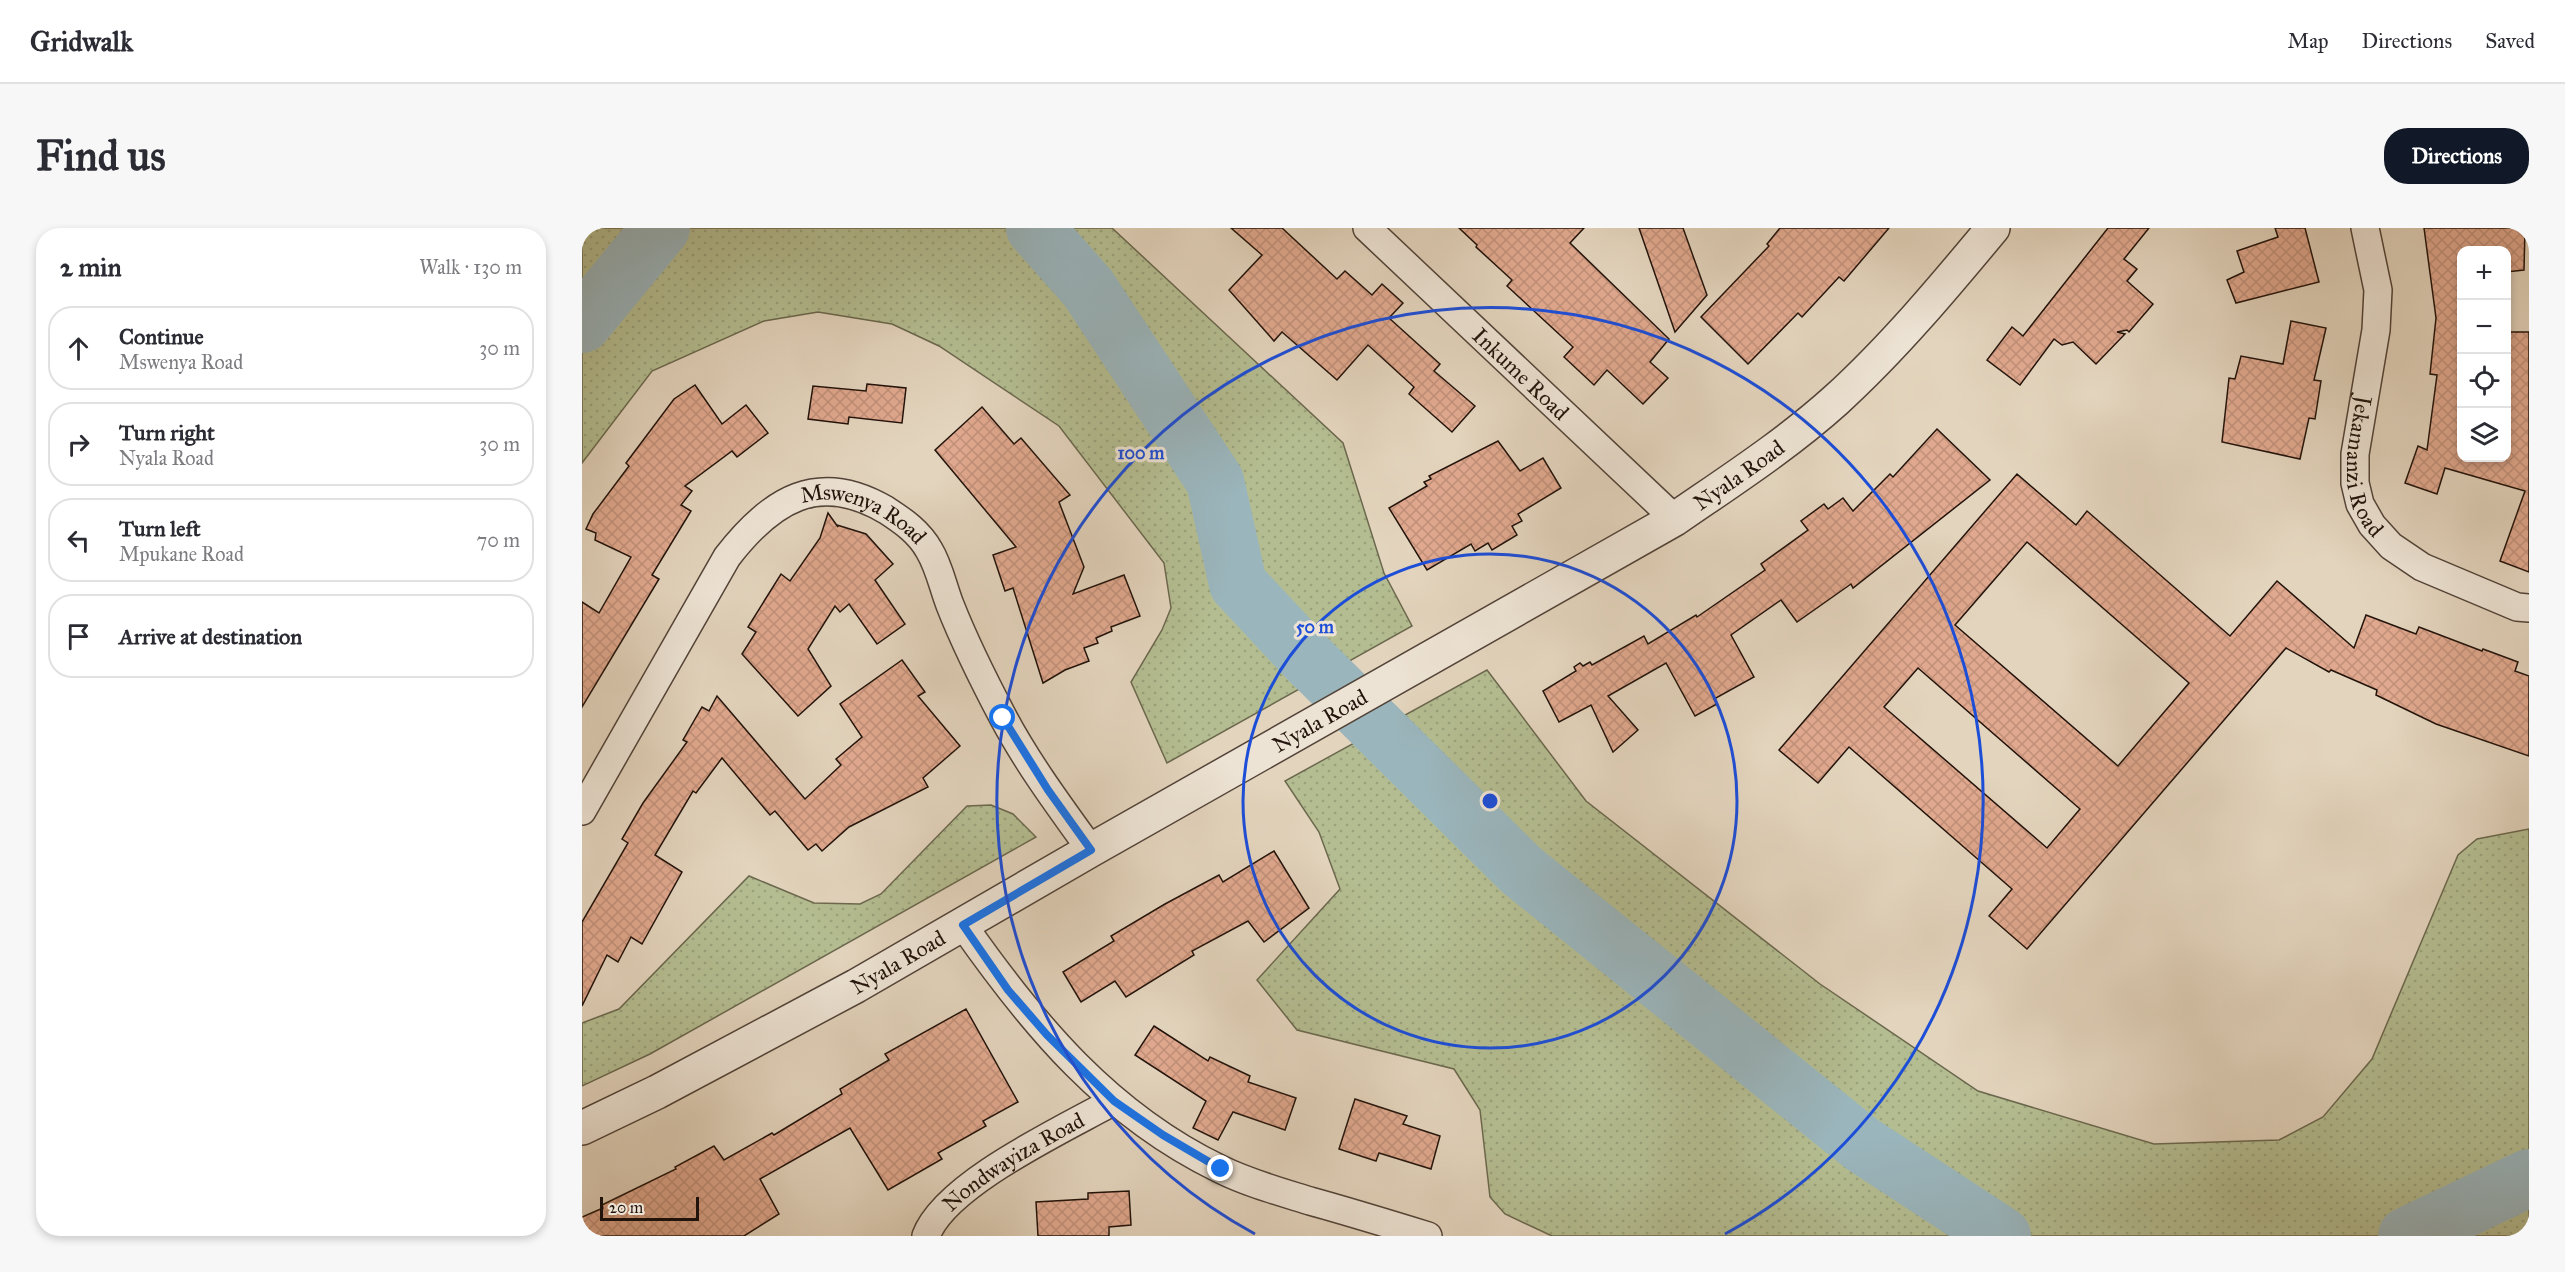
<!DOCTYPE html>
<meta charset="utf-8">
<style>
body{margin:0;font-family:"IM FELL Great Primer",serif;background:#f7f7f7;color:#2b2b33}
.controls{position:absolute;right:18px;top:18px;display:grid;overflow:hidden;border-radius:12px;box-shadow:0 3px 9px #0003}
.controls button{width:54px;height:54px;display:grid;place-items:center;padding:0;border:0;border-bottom:2px solid #e1e1e2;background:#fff;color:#2b2b33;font:30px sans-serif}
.scale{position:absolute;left:18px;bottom:15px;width:99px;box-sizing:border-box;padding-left:6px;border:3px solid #22130b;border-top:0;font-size:16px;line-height:21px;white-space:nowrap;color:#22130b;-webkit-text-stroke:4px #ede3d4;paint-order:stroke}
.stop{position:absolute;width:18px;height:18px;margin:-14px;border:4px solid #1a73e8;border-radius:50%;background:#fff}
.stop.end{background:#1a73e8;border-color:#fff;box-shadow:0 2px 6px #0008}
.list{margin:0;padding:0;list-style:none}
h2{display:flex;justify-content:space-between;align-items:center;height:78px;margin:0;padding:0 24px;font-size:26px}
h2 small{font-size:20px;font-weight:400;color:#7c7c81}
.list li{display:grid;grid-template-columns:39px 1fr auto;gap:18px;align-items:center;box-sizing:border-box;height:84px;margin:0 12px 12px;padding:0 12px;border:2px solid #e1e1e2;border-radius:24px}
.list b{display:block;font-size:22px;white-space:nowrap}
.list p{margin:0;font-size:20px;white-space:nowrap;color:#7c7c81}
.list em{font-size:20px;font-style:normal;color:#7c7c81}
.icon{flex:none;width:33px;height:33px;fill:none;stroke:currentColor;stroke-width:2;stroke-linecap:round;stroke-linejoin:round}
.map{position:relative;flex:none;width:1947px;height:1008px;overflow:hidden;border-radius:24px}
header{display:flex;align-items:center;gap:36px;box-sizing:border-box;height:84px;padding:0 30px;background:#fff;border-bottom:2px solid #e1e1e2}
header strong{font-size:28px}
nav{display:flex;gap:33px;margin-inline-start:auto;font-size:21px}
.intro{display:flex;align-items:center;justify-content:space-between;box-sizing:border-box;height:144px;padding:0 36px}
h1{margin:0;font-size:42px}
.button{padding:15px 27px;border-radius:24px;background:#111827;color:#fff;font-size:21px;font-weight:700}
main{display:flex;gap:36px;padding:0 36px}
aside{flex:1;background:#fff;border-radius:24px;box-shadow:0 3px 9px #0003}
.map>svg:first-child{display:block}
.grass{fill:url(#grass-dots);stroke:#6b684e;stroke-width:1.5}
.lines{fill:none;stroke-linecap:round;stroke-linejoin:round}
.river{stroke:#9ab5bc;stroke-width:58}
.building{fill:url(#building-cross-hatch);stroke:#22130b;stroke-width:1.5;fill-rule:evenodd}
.minor-casing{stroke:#524338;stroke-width:30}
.tertiary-casing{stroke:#524338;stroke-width:36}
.minor{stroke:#ede3d4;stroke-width:27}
.tertiary{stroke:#ede3d4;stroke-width:33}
.route{stroke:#1a73e8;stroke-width:8}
.ring{fill:none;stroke:#1d4ed8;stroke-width:3}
.labels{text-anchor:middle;stroke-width:6;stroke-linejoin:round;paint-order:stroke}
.street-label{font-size:22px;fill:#22130b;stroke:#ede3d4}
.centre{fill:#1d4ed8;stroke:#ede3d4;stroke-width:3}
.ring-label{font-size:18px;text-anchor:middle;font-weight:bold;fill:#1d4ed8;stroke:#ede3d4;stroke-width:6;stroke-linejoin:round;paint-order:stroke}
</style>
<header>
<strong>Gridwalk</strong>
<nav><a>Map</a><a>Directions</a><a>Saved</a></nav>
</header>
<div class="intro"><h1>Find us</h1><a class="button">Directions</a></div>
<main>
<aside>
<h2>2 min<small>Walk · 130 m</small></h2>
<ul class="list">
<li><svg class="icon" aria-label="ahead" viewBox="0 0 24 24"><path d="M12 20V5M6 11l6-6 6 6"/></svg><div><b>Continue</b><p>Mswenya Road</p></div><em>30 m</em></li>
<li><svg class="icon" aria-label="right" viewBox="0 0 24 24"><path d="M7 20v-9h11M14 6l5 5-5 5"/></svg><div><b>Turn right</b><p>Nyala Road</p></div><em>30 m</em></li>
<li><svg class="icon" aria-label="left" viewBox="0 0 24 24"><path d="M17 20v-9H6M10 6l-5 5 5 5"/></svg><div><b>Turn left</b><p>Mpukane Road</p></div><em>70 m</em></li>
<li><svg class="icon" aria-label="arrive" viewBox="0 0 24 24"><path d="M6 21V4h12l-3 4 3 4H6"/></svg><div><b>Arrive at destination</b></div></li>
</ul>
</aside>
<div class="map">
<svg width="1947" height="1008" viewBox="0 0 1947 1008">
<defs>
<pattern id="grass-dots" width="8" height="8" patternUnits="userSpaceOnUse" patternTransform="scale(1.5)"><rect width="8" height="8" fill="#b4bd91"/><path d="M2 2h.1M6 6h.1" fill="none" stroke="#9aa27c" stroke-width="1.8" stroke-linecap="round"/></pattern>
<pattern id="building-cross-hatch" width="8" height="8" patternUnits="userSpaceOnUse" patternTransform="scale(1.5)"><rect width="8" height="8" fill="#e0a88e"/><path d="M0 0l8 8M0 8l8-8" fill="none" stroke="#c09079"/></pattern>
</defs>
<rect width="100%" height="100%" fill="#e3d4bd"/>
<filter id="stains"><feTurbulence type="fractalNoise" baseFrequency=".00333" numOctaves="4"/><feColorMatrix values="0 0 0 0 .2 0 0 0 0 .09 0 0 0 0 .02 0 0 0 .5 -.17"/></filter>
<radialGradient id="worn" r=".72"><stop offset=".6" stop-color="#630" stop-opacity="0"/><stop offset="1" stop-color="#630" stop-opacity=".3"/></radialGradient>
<g class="grass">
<path d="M0 0H530L761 215 802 345 830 398 585 535 549 454 580 402 589 380 582 335 477 198 357 118 310 96 236 84 182 93 70 143 0 235Z"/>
<path d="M905 442 1004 573 1238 756 1396 863 1572 916 1697 912 1741 889 1790 831 1876 627 1895 611 1947 601V1008H970L923 986 908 969 898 882 872 841 715 802 675 752 758 661 737 604 703 553Z"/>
<path d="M409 577 431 586 454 609 68 826 0 858V795L37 781 167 648 232 675 278 676 299 666 385 578Z"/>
</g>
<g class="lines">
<g class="river">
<path d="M453 0 506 60 633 253 656 356 726 431 939 642 1281 917 1420 1008"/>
<path d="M0 96 79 0"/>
<path d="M1825 1008 1947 950"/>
</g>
</g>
<g class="building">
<path d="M649 0H700L755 51 763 43 790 67 800 56 821 75 807 90 858 136 852 143 893 178 870 204 827 166 832 159 786 117 755 152 700 104 692 113 647 62 680 27Z"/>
<path d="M877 0H1002L988 15 1087 111 1068 134 1086 150 1061 176 1025 142 1012 157 982 129 991 119 925 58 930 52 894 19 895 17Z"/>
<path d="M1057 0H1101L1125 67 1093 104Z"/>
<path d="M1198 0H1307L1262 53 1257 49 1220 89 1216 85 1166 136 1119 89 1187 18 1185 16Z"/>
<path d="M1526 0H1567L1542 31 1555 41 1545 53 1571 76 1547 104 1545 102 1535 104 1543 106 1514 136 1491 114 1480 117 1472 111 1438 157 1405 132 1430 99 1441 108Z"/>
<path d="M1693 0H1723L1737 54 1654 75 1645 52 1662 44 1655 23 1696 9Z"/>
<path d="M1842 0H1943L1942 42 1924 44V22H1880V230H1924V104H1947V344L1918 333 1943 263 1863 240 1855 266 1823 255 1836 218 1845 222 1855 147 1848 146 1854 90Z"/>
<path d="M1709 93 1744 100 1732 152 1739 153 1733 191 1727 190 1718 231 1640 214 1647 150 1653 151 1659 128 1701 136Z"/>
<path d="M285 156 324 160 320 195 267 189 266 196 226 191 231 158 284 163Z"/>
<path d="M113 157 140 196 164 177 186 205 155 229 150 223 103 258 110 263 99 277 109 283 70 347 77 351 0 479V374L17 385 49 329 13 312 14 305 4 301 11 286 47 238 44 235 92 171Z"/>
<path d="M400 179 432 216 439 210 488 267 477 274 502 339 491 366 542 347 558 388 529 399 530 403 514 410 516 415 502 420 507 433 483 442 461 455 431 360 423 363 411 327 434 319 353 222Z"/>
<path d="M1355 201 1408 252 1271 360 1269 356 1215 394 1199 372 1149 407 1172 449 1132 471 1135 476 1113 488 1084 435 1026 468 1056 502 1031 524 1009 477 977 494 961 463 994 443 992 439 998 435 1001 438 1008 434 1010 437 1062 408 1066 416 1114 387 1115 389 1183 342 1179 336 1226 302 1219 293 1242 276 1246 281 1261 270 1271 283 1308 246 1311 249Z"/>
<path d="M916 213 938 243 961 230 979 260 936 286 940 293 930 298 935 307 910 322 906 315 893 323 889 316 845 342 807 280 845 258 842 254 849 251 847 248Z"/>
<path d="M1435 246 1494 297 1505 283 1648 408 1695 353 1772 420 1784 387 1834 406 1837 399 1900 423 1901 421 1936 434 1933 443 1947 448V528L1854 496 1794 467 1795 462 1749 442 1747 444 1704 420 1445 721 1407 688 1430 661 1267 519 1236 555 1197 522ZM1445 314 1607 455 1536 538 1373 397ZM1336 440 1498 581 1465 620 1302 479Z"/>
<path d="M246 285 256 299 255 297 284 306 311 336 293 352 323 396 295 416 267 376 258 384 253 378 226 421 249 458 216 488 160 426 174 404 166 399 199 346 208 353 238 310Z"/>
<path d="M320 432 343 464 336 468 378 518 341 550 346 559 267 599 240 623 234 616 226 622 193 583 188 587 140 530 114 565 111 563 73 627 100 644 60 716 49 709 36 734 25 727 0 778V694L46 615 40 611 61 575 105 514 101 512 120 479 127 483 135 468 223 571 259 537 254 531 280 509 258 476Z"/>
<path d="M692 623 727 680 682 714 666 693 610 723 612 727 544 769 533 753 499 774 481 744 532 713 529 708 583 676 637 647 641 654Z"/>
<path d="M384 781 436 874 401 893 404 898 356 925 360 931 306 962 268 900 178 951 197 986 162 1008H0V989L21 980 20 977 94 941 93 939 132 918 142 932 190 905 192 907 260 866 258 861 307 832 303 826Z"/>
<path d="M572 798 626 833 628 829 668 848 666 854 714 870 703 902 651 884 636 912 611 900 624 873 553 827Z"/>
<path d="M773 871 825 888 821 896 858 908 849 941 797 925 794 933 757 921Z"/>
<path d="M547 963 549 997 527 999V1008H456L454 974 506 971V965Z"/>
</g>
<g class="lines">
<g class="minor-casing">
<g id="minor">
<path id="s1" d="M785 0 1093 291"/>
<path id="s2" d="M1783 0 1796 62 1794 102 1773 226V255L1778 276 1790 297 1809 318 1840 339 1935 379 1947 380"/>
<path id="s3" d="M0 583 145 329C189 272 236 242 304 282 321 293 337 304 347 322 357 338 361 359 368 377 383 415 402 453 421 489 446 536 478 579 509 622"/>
<path d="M381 697C451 797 526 887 638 941 666 955 699 964 728 973 768 984 807 996 846 1008"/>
<path id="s4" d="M344 1008C363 956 482 901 532 873"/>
</g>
</g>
<g class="tertiary-casing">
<g id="tertiary">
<path id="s5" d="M0 900 75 864 274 758 509 622 1093 291C1148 253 1204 217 1254 172 1311 120 1362 59 1411 0"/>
</g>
</g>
<use href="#minor" class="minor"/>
<use href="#tertiary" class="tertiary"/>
</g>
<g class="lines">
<path class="route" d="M421 490 466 562 509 622 381 697 426 762 465 807 532 873 581 907 639 941"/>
</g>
<g class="ring">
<circle cx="908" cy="573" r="247"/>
<path d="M673 1006A493 493 0 1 1 1143 1006"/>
</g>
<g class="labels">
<g class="street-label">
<text dy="8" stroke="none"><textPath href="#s1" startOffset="212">Inkume Road</textPath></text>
<text dy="8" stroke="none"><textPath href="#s2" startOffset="243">Jekamanzi Road</textPath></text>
<text dy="8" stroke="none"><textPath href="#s5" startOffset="1329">Nyala Road</textPath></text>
<text dy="8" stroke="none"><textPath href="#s3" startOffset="458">Mswenya Road</textPath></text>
<text dy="8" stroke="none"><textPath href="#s5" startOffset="843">Nyala Road</textPath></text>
<text dy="8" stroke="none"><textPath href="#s5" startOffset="357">Nyala Road</textPath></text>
<text dy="8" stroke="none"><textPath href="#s4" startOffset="117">Nondwayiza Road</textPath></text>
</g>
</g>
<circle cx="908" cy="573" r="9" class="centre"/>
<g class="ring-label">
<text x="559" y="231">100 m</text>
<text x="733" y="405">50 m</text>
</g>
<rect width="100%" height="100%" filter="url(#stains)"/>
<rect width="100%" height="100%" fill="url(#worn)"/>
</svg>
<div class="controls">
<button>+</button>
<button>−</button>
<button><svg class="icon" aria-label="locate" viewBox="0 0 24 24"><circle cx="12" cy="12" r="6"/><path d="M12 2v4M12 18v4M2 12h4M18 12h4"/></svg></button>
<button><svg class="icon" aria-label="layers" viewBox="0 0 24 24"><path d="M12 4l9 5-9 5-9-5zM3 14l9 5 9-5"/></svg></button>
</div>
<div class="scale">20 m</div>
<div class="stop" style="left:421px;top:490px"></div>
<div class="stop end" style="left:639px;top:941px"></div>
</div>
</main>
